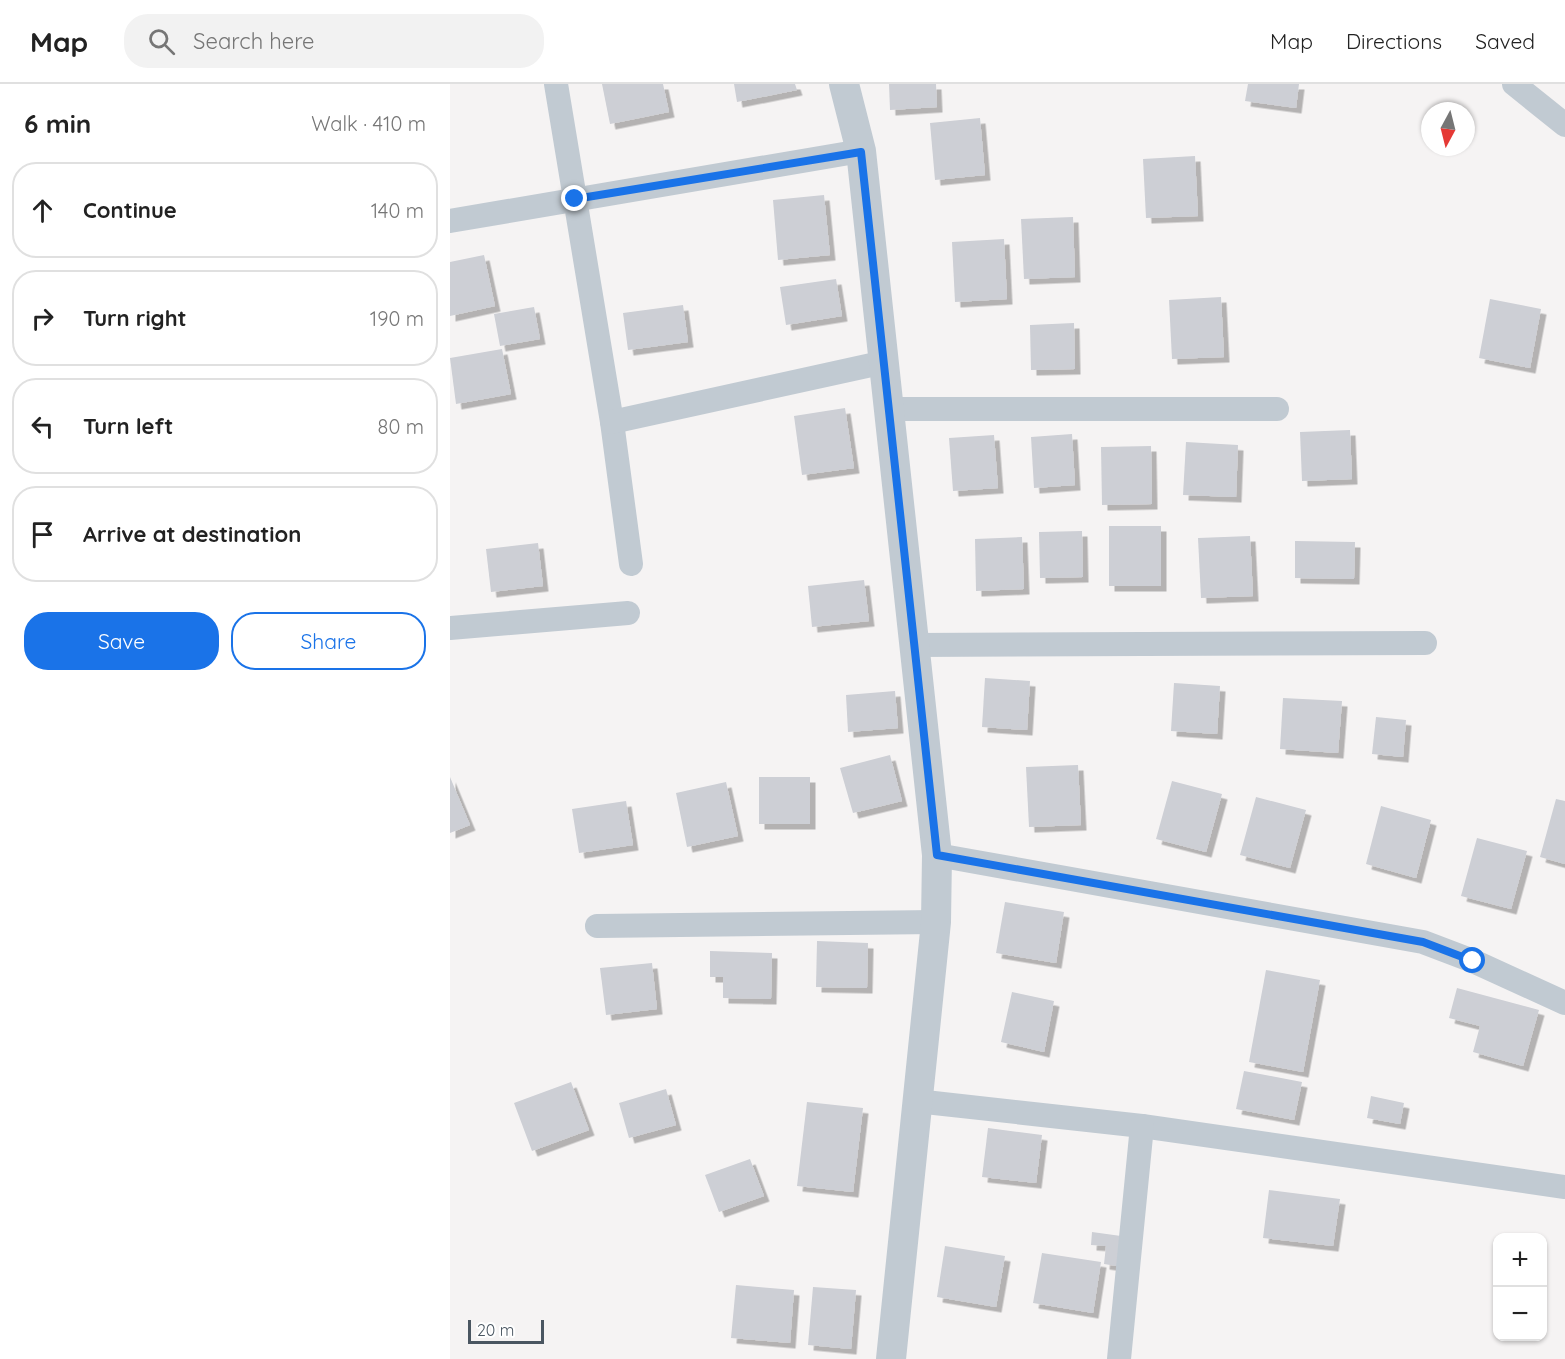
<!DOCTYPE html>
<meta charset="utf-8">
<style>
body{margin:0;font-family:Quicksand,sans-serif;background:#f2f2f2;color:#222}
.controls{position:absolute;right:18px;bottom:18px;display:grid;overflow:hidden;border-radius:12px;box-shadow:0 2px 4px #0004}
.controls button{width:54px;height:54px;display:grid;place-items:center;padding:0;border:0;border-bottom:2px solid #e0e0e0;background:#fff;color:#222;font:30px sans-serif}
.compass{position:absolute;left:971px;top:18px;width:54px;height:54px;border-radius:50%;background:#fff;box-shadow:0 2px 4px #0004;rotate:187deg}
.scale{position:absolute;left:18px;bottom:15px;width:76px;box-sizing:border-box;padding-left:6px;border:3px solid #4a5661;border-top:0;font-size:16px;line-height:21px;white-space:nowrap;color:#4a5661;-webkit-text-stroke:4px #fff;paint-order:stroke}
.stop{position:absolute;width:18px;height:18px;margin:-14px;border:4px solid #1a73e8;border-radius:50%;background:#fff}
.stop.end{background:#1a73e8;border-color:#fff;box-shadow:0 2px 6px #0008}
.list{margin:0;padding:0;list-style:none}
h2{display:flex;justify-content:space-between;align-items:center;height:78px;margin:0;padding:0 24px;font-size:26px}
h2 small{font-size:20px;font-weight:400;color:#767676}
.list li{display:grid;grid-template-columns:39px 1fr auto;gap:18px;align-items:center;box-sizing:border-box;height:96px;margin:0 12px 12px;padding:0 12px;border:2px solid #e0e0e0;border-radius:24px}
.list b{display:block;font-size:22px;white-space:nowrap}
.list em{font-size:20px;font-style:normal;color:#767676}
.actions{display:flex;gap:12px;padding:18px 24px}
.actions a{flex:1;padding:14px 0;border:2px solid #1a73e8;border-radius:24px;text-align:center;font-size:21px;color:#1a73e8}
.actions .main{background:#1a73e8;color:#fff}
.icon{flex:none;width:33px;height:33px;fill:none;stroke:currentColor;stroke-width:2;stroke-linecap:round;stroke-linejoin:round}
.map{position:relative;flex:none;width:1115px;height:1275px;overflow:hidden}
header{display:flex;align-items:center;gap:36px;box-sizing:border-box;height:84px;padding:0 30px;background:#fff;border-bottom:2px solid #e0e0e0}
header strong{font-size:28px}
nav{display:flex;gap:33px;margin-inline-start:auto;font-size:21px}
.search{width:420px;height:54px;background:#f2f2f2;display:flex;align-items:center;gap:15px;box-sizing:border-box;padding:0 21px;border-radius:24px;color:#767676;font-size:22px}
main{display:flex}
aside{flex:1;background:#fff}
.map>svg:first-child{display:block}
.building{fill:#cdcfd5;filter:url(#shadow)}
.lines{fill:none;stroke-linecap:round;stroke-linejoin:round}
.minor{stroke:#c1cad2;stroke-width:24}
.tertiary{stroke:#c1cad2;stroke-width:30}
.route{stroke:#1a73e8;stroke-width:8}
</style>
<header>
<strong>Map</strong>
<div class="search"><svg class="icon" aria-label="search" viewBox="0 0 24 24"><circle cx="10" cy="10" r="6"/><path d="M15 15l6 6"/></svg>Search here</div>
<nav><a>Map</a><a>Directions</a><a>Saved</a></nav>
</header>
<main>
<aside>
<h2>6 min<small>Walk · 410 m</small></h2>
<ul class="list">
<li><svg class="icon" aria-label="ahead" viewBox="0 0 24 24"><path d="M12 20V5M6 11l6-6 6 6"/></svg><div><b>Continue</b></div><em>140 m</em></li>
<li><svg class="icon" aria-label="right" viewBox="0 0 24 24"><path d="M7 20v-9h11M14 6l5 5-5 5"/></svg><div><b>Turn right</b></div><em>190 m</em></li>
<li><svg class="icon" aria-label="left" viewBox="0 0 24 24"><path d="M17 20v-9H6M10 6l-5 5 5 5"/></svg><div><b>Turn left</b></div><em>80 m</em></li>
<li><svg class="icon" aria-label="arrive" viewBox="0 0 24 24"><path d="M6 21V4h12l-3 4 3 4H6"/></svg><div><b>Arrive at destination</b></div></li>
</ul>
<div class="actions"><a class="main">Save</a><a>Share</a></div>
</aside>
<div class="map">
<svg width="1115" height="1275" viewBox="0 0 1115 1275">
<defs>
<filter id="shadow"><feDropShadow dx="5.5" dy="5.5" stdDeviation="0" flood-color="#0004"/></filter>
</defs>
<rect width="100%" height="100%" fill="#f5f3f3"/>
<g class="building">
<path d="M152 0H213L219 28 160 40Z"/>
<path d="M284 0H345L347 6 287 18Z"/>
<path d="M439 0H486L487 23 440 26Z"/>
<path d="M798 0H849L846 24 795 17Z"/>
<path d="M530 34 535 91 485 96 480 39Z"/>
<path d="M745 72 748 132 696 134 693 75Z"/>
<path d="M374 111 380 171 328 176 323 116Z"/>
<path d="M623 133 625 193 574 195 571 135Z"/>
<path d="M554 155 557 215 505 218 502 158Z"/>
<path d="M34 171 45 222 0 232V178Z"/>
<path d="M386 195 392 232 336 241 330 203Z"/>
<path d="M771 213 774 273 722 275 719 216Z"/>
<path d="M1040 215 1091 225 1080 284 1029 274Z"/>
<path d="M233 221 238 258 178 266 173 229Z"/>
<path d="M84 223 90 255 50 262 44 230Z"/>
<path d="M624 239 625 285 581 286 580 241Z"/>
<path d="M52 265 61 310 6 320 0 274Z"/>
<path d="M395 324 404 384 352 391 344 332Z"/>
<path d="M900 346 902 395 852 397 850 348Z"/>
<path d="M622 350 625 401 584 404 581 353Z"/>
<path d="M544 351 548 404 503 407 499 354Z"/>
<path d="M736 358 788 361 786 413 733 411Z"/>
<path d="M701 362 702 420 652 421 651 363Z"/>
<rect x="659" y="442" width="52" height="60"/>
<path d="M632 447 633 493 590 494 589 448Z"/>
<path d="M800 452 803 512 751 514 748 454Z"/>
<path d="M572 453 574 505 526 507 525 455Z"/>
<path d="M845 457 905 458 904 495 845 494Z"/>
<path d="M88 459 93 502 41 508 36 465Z"/>
<path d="M414 496 419 537 362 543 358 502Z"/>
<path d="M535 594 580 597 577 646 532 643Z"/>
<path d="M724 599 770 602 767 650 721 647Z"/>
<path d="M445 607 448 644 398 648 396 611Z"/>
<path d="M833 614 892 617 888 669 830 665Z"/>
<path d="M926 633 956 636 953 673 922 670Z"/>
<path d="M440 671 452 717 403 729 390 684Z"/>
<path d="M628 681 631 741 579 743 576 683Z"/>
<path d="M0 693 20 741 0 749Z"/>
<rect x="309" y="693" width="51" height="47"/>
<path d="M722 697 772 710 756 768 706 755Z"/>
<path d="M276 698 288 752 237 763 226 709Z"/>
<path d="M806 713 856 726 840 784 790 771Z"/>
<path d="M1106 715 1115 717V780L1090 773Z"/>
<path d="M176 717 183 761 129 769 122 725Z"/>
<path d="M931 722 981 736 966 794 916 780Z"/>
<path d="M1027 754 1077 767 1061 825 1011 812Z"/>
<path d="M555 818 614 828 606 879 546 869Z"/>
<path d="M367 857 418 859 417 904 366 903Z"/>
<path d="M260 867 322 869 321 915 273 914V893H260Z"/>
<path d="M202 879 207 925 156 931 150 884Z"/>
<path d="M816 886 870 896 853 988 799 978Z"/>
<path d="M1007 904 1089 926 1073 982 1023 968 1030 942 999 934Z"/>
<path d="M562 908 604 917 594 968 551 958Z"/>
<path d="M794 987 852 998 844 1036 786 1025Z"/>
<path d="M121 998 139 1046 82 1067 64 1019Z"/>
<path d="M216 1005 226 1041 179 1054 169 1019Z"/>
<path d="M921 1012 954 1019 950 1040 917 1034Z"/>
<path d="M357 1018 413 1024 403 1108 347 1102Z"/>
<path d="M538 1044 592 1051 586 1099 532 1093Z"/>
<path d="M300 1075 314 1112 269 1128 255 1091Z"/>
<path d="M819 1106 890 1115 883 1162 813 1154Z"/>
<path d="M642 1148 671 1152 667 1182 654 1180 656 1162 641 1161Z"/>
<path d="M495 1162 555 1172 546 1223 487 1213Z"/>
<path d="M592 1169 651 1178 643 1229 583 1219Z"/>
<path d="M286 1201 344 1206 340 1259 281 1254Z"/>
<path d="M363 1203 406 1206 401 1265 358 1261Z"/>
</g>
<g class="lines">
<g class="minor">
<path d="M106 0 162 338 181 480"/>
<path d="M1064 0 1115 41"/>
<path d="M0 137 411 67"/>
<path d="M441 325H827"/>
<path d="M162 338 435 278"/>
<path d="M0 544 178 529"/>
<path d="M464 561 975 559"/>
<path d="M487 771 973 858 1023 877 1115 919"/>
<path d="M147 842 486 838"/>
<path d="M466 1017 692 1042 1115 1103"/>
<path d="M669 1275 692 1042"/>
</g>
<path class="tertiary" d="M394 0 411 67 487 771 486 838 441 1275"/>
</g>
<g class="lines">
<path class="route" d="M125 115 411 68 487 771 973 858 1023 877"/>
</g>
</svg>
<div class="controls">
<button>+</button>
<button>−</button>
</div>
<svg class="compass" viewBox="-18 -18 36 36"><path d="M0-13l5 13h-10z" fill="#e53935"/><path d="M0 13l5-13h-10z" fill="#767676"/></svg>
<div class="scale">20 m</div>
<div class="stop" style="left:1023px;top:877px"></div>
<div class="stop end" style="left:125px;top:115px"></div>
</div>
</main>
